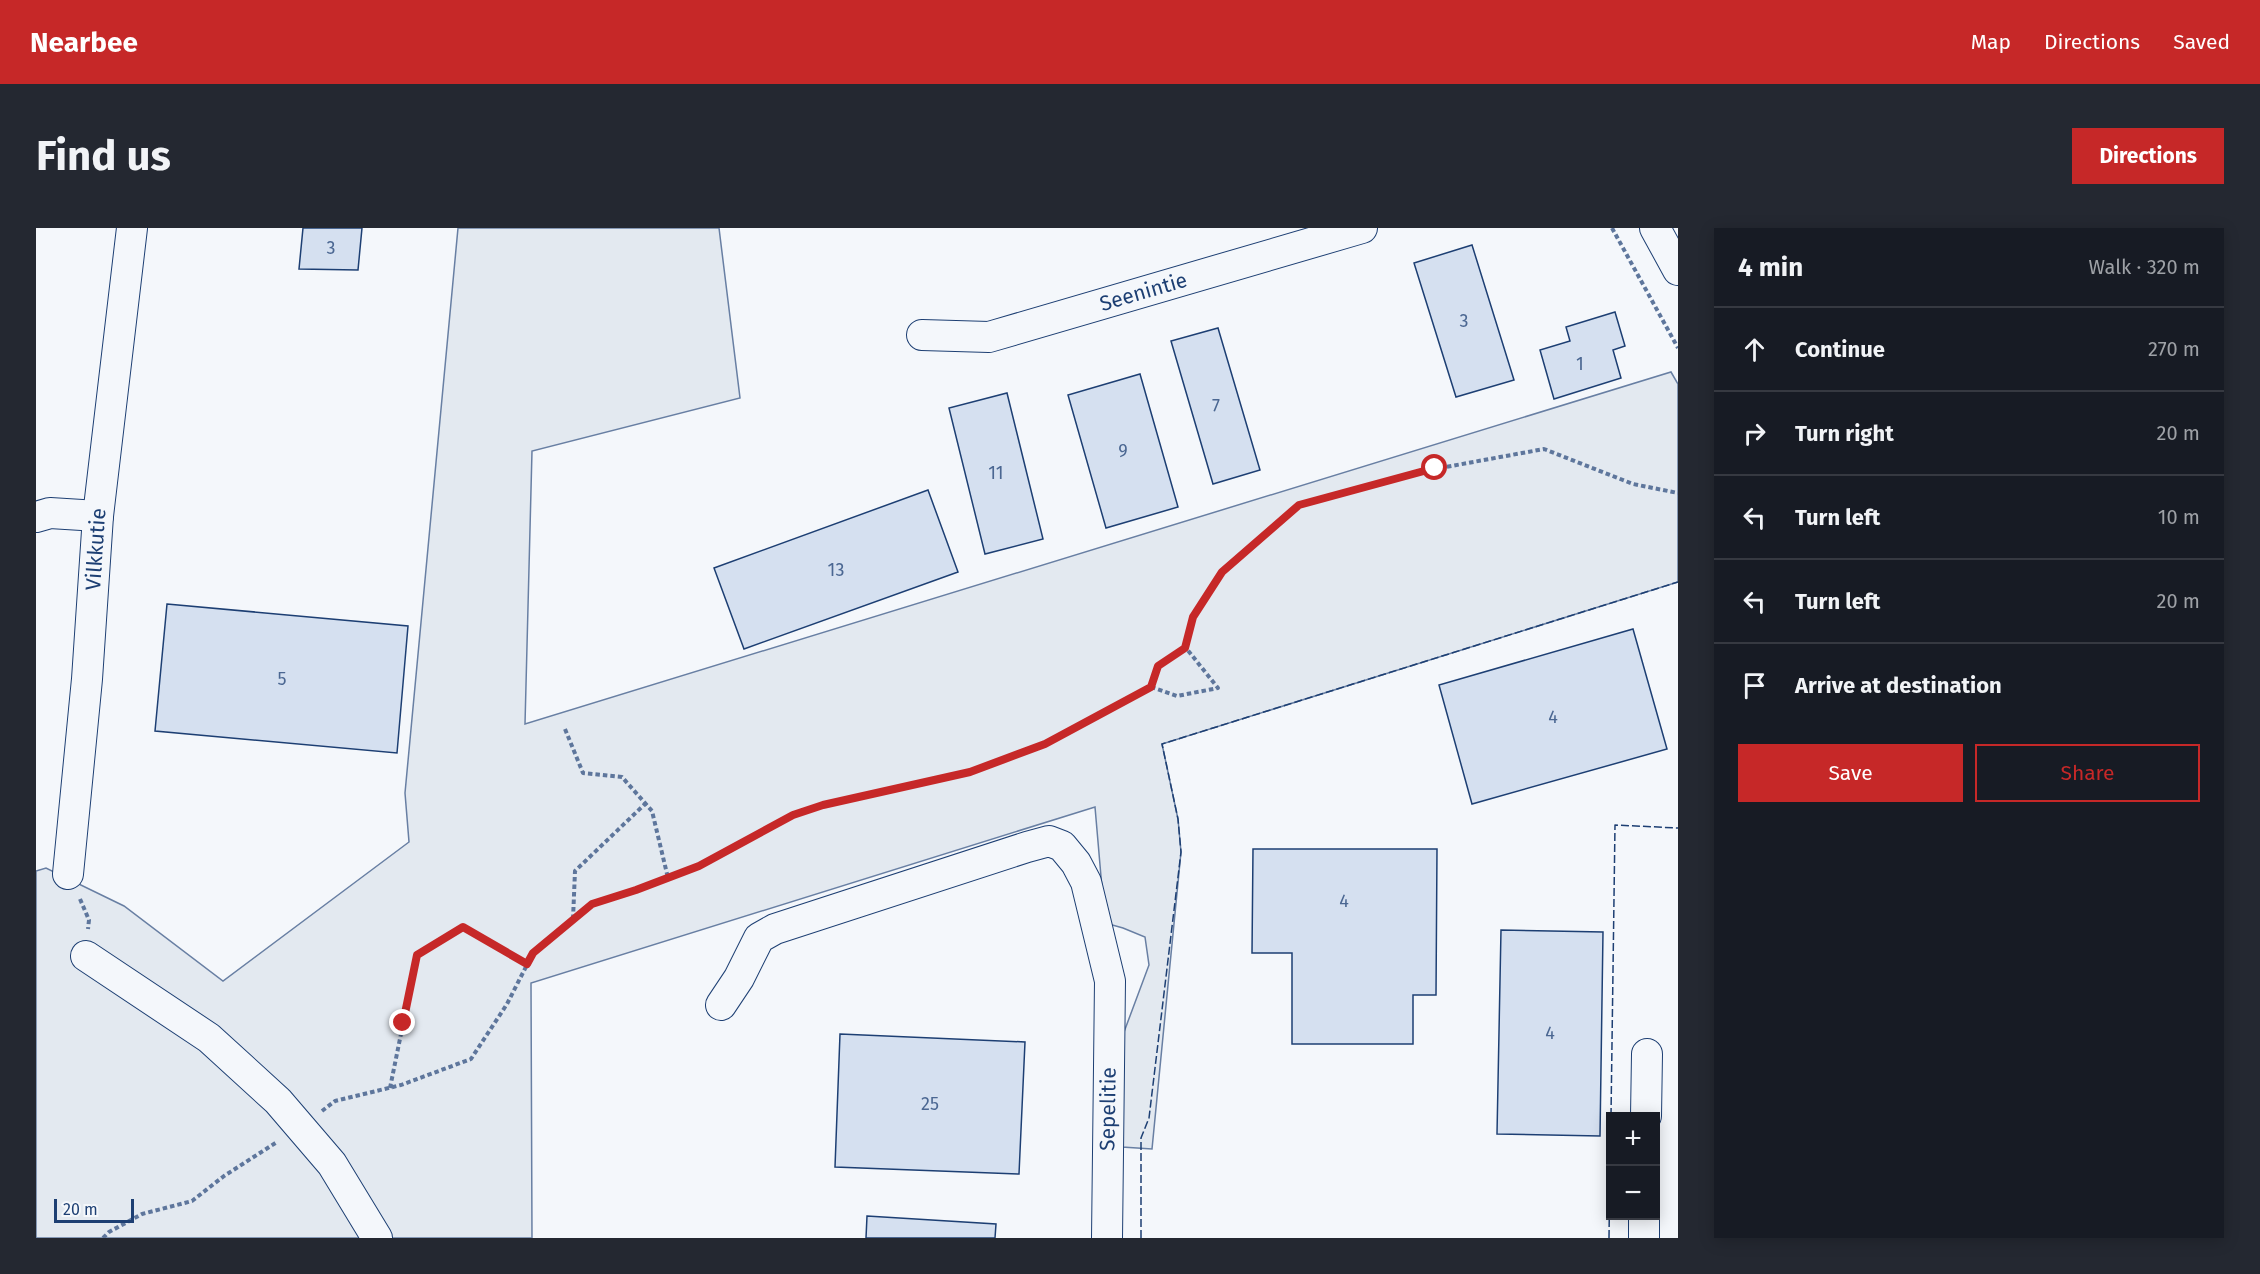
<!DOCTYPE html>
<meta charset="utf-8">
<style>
body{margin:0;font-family:"Fira Sans",sans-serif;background:#242831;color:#f1f3f6}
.controls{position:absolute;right:18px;bottom:18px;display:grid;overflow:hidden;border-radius:0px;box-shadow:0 3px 15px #0003}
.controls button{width:54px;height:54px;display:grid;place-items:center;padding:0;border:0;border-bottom:2px solid #363941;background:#171b24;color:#f1f3f6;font:30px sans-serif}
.scale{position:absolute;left:18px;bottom:15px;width:80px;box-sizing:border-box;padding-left:6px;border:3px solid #1d3f73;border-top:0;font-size:16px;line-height:21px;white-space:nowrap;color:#1d3f73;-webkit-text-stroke:4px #f4f7fb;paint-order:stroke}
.stop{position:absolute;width:18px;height:18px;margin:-14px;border:4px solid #c62828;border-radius:50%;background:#fff}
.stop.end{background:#c62828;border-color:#fff;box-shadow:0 2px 6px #0008}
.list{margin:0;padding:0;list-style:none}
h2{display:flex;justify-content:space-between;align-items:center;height:78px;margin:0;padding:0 24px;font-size:26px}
h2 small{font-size:20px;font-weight:400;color:#9ea1a6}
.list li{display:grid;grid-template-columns:39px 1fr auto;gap:18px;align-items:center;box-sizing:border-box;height:84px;padding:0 24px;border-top:2px solid #363941}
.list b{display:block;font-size:22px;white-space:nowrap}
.list em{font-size:20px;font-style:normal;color:#9ea1a6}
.actions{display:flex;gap:12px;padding:18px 24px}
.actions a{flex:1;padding:14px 0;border:2px solid #c62828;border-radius:0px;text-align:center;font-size:21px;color:#c62828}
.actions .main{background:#c62828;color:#fff}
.icon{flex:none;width:33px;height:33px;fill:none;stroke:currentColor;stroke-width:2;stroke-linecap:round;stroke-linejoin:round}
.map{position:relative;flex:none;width:1642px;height:1010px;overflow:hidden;border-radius:0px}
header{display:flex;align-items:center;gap:36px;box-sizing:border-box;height:84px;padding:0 30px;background:#c62828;color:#fff}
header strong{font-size:28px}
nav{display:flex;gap:33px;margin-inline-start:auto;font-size:21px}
.intro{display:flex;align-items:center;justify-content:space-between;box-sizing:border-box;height:144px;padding:0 36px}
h1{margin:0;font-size:42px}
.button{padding:15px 27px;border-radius:0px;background:#c62828;color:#fff;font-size:21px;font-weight:700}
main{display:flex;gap:36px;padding:0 36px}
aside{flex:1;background:#171b24;border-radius:0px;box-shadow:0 3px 15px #0003}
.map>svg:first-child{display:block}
.green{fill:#e3e9f0;stroke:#687fa3;stroke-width:1.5}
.building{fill:#d5e0f0;stroke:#1d3f73;stroke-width:1.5}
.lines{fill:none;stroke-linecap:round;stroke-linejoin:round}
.minor-casing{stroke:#1d3f73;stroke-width:32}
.path{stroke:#5e769c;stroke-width:4;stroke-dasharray:4.5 3;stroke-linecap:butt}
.minor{stroke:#f4f7fb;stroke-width:30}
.fence{stroke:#1d3f73;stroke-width:1.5;stroke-dasharray:8 3;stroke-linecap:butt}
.route{stroke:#c62828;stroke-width:8}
.labels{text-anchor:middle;stroke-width:4.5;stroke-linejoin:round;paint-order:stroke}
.number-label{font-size:18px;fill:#4b6792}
.street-label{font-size:21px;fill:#1d3f73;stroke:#f4f7fb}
</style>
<header>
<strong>Nearbee</strong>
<nav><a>Map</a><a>Directions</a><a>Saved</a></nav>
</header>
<div class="intro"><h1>Find us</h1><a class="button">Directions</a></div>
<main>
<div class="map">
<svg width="1642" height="1010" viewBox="0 0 1642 1010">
<rect width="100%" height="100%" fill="#f4f7fb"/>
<path class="green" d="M422 0H683L704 170 496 223 489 496 1635 144 1642 156V354L1126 516 1142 591 1145 624 1116 921 1086 919 1088 804 1113 737 1109 709 1087 700 1069 695 1059 579 495 755 496 1010H0V643L10 640 88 678 187 753 373 614 369 565Z"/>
<g class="building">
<path d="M267 0H326L322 42 263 41Z"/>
<path d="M1436 17 1478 152 1420 169 1378 35Z"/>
<path d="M1579 84 1589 118 1577 122 1585 150 1518 171 1504 122 1534 113 1530 99Z"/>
<path d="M1182 100 1224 242 1177 256 1135 113Z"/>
<path d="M1104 146 1142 279 1070 300 1032 167Z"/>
<path d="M971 165 1007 311 949 326 913 180Z"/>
<path d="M892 262 922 344 708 421 678 340Z"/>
<path d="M131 376 372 398 361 525 119 503Z"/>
<path d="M1597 401 1631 521 1436 576 1403 457Z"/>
<path d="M1217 621H1401L1400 767H1377V816H1256V725H1216Z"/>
<path d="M1465 702 1567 704 1564 908 1461 906Z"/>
<path d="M804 806 989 814 983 946 799 939Z"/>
<path d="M831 988 960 996 959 1010H830Z"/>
</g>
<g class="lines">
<g class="minor-casing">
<g id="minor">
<path d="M1619 0 1642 42"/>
<path id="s1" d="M886 107 953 109 1326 0"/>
<path d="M0 289 14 285 62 288"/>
<path id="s2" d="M32 646 51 451 62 288 96 0"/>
<path d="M50 728 173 810 242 873 296 936 341 1010"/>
<path d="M685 777 703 750 723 710 739 701 991 619 1013 613 1026 618 1040 635 1050 654 1074 753 1071 1010"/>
<path d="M1610 888 1611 826"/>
<path d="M1608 1010V988"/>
</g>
</g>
<g class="path">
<path d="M1576 0 1642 120"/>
<path d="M1115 459 1141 468 1182 460 1150 420"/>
<path d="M529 501 547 545 586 549 616 583 632 650"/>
<path d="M44 671 53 692 52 701"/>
<path d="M537 691 539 643 610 575"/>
<path d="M354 860 381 727 427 699 491 736"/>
<path d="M286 883 299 873 365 857 435 831 471 776 497 725 556 676 600 662 663 638 757 587 787 577 934 544 1009 516 1115 459 1122 438 1150 420 1157 389 1186 344 1263 277 1399 241 1508 221 1597 256 1642 265"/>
<path d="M67 1010 73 1004 106 986 156 973 188 948 241 914"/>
</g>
<use href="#minor" class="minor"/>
<g class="fence">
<path d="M1575 888 1579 597 1642 600"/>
<path d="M1105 1010V910L1113 890 1145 624 1142 591 1126 516 1642 354"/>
<path d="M1573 1010 1574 933"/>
</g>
</g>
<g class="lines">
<path class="route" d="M367 795 381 727 427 699 491 736 497 725 556 676 600 662 663 638 757 587 787 577 934 544 1009 516 1115 459 1122 438 1149 420 1157 389 1186 344 1263 277 1399 240"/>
</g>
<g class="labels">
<g class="number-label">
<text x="295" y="26">3</text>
<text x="1428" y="99">3</text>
<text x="1544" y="142">1</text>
<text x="1180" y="184">7</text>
<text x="1087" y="229">9</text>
<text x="960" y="251">11</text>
<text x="800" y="348">13</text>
<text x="246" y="457">5</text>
<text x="1517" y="495">4</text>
<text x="1308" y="679">4</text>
<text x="1514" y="811">4</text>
<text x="894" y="882">25</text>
</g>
<g class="street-label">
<text dy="7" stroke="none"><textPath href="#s1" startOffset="228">Seenintie</textPath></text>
<text dy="7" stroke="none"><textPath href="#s2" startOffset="326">Vilkkutie</textPath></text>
<text transform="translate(1072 881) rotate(-89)" y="7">Sepelitie</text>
</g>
</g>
</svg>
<div class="controls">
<button>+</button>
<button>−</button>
</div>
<div class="scale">20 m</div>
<div class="stop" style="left:1399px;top:240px"></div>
<div class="stop end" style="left:367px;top:795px"></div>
</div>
<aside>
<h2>4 min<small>Walk · 320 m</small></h2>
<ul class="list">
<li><svg class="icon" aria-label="ahead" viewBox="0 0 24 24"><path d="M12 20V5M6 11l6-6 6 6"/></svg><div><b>Continue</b></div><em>270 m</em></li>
<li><svg class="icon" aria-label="right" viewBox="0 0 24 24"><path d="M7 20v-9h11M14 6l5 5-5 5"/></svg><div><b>Turn right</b></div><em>20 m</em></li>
<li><svg class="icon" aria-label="left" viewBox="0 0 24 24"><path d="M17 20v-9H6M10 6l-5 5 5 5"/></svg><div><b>Turn left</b></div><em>10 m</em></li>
<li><svg class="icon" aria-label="left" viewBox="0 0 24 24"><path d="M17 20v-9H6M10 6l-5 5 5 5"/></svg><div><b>Turn left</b></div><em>20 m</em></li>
<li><svg class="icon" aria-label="arrive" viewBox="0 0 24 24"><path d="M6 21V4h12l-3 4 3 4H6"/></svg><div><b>Arrive at destination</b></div></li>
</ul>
<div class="actions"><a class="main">Save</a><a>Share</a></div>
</aside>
</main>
